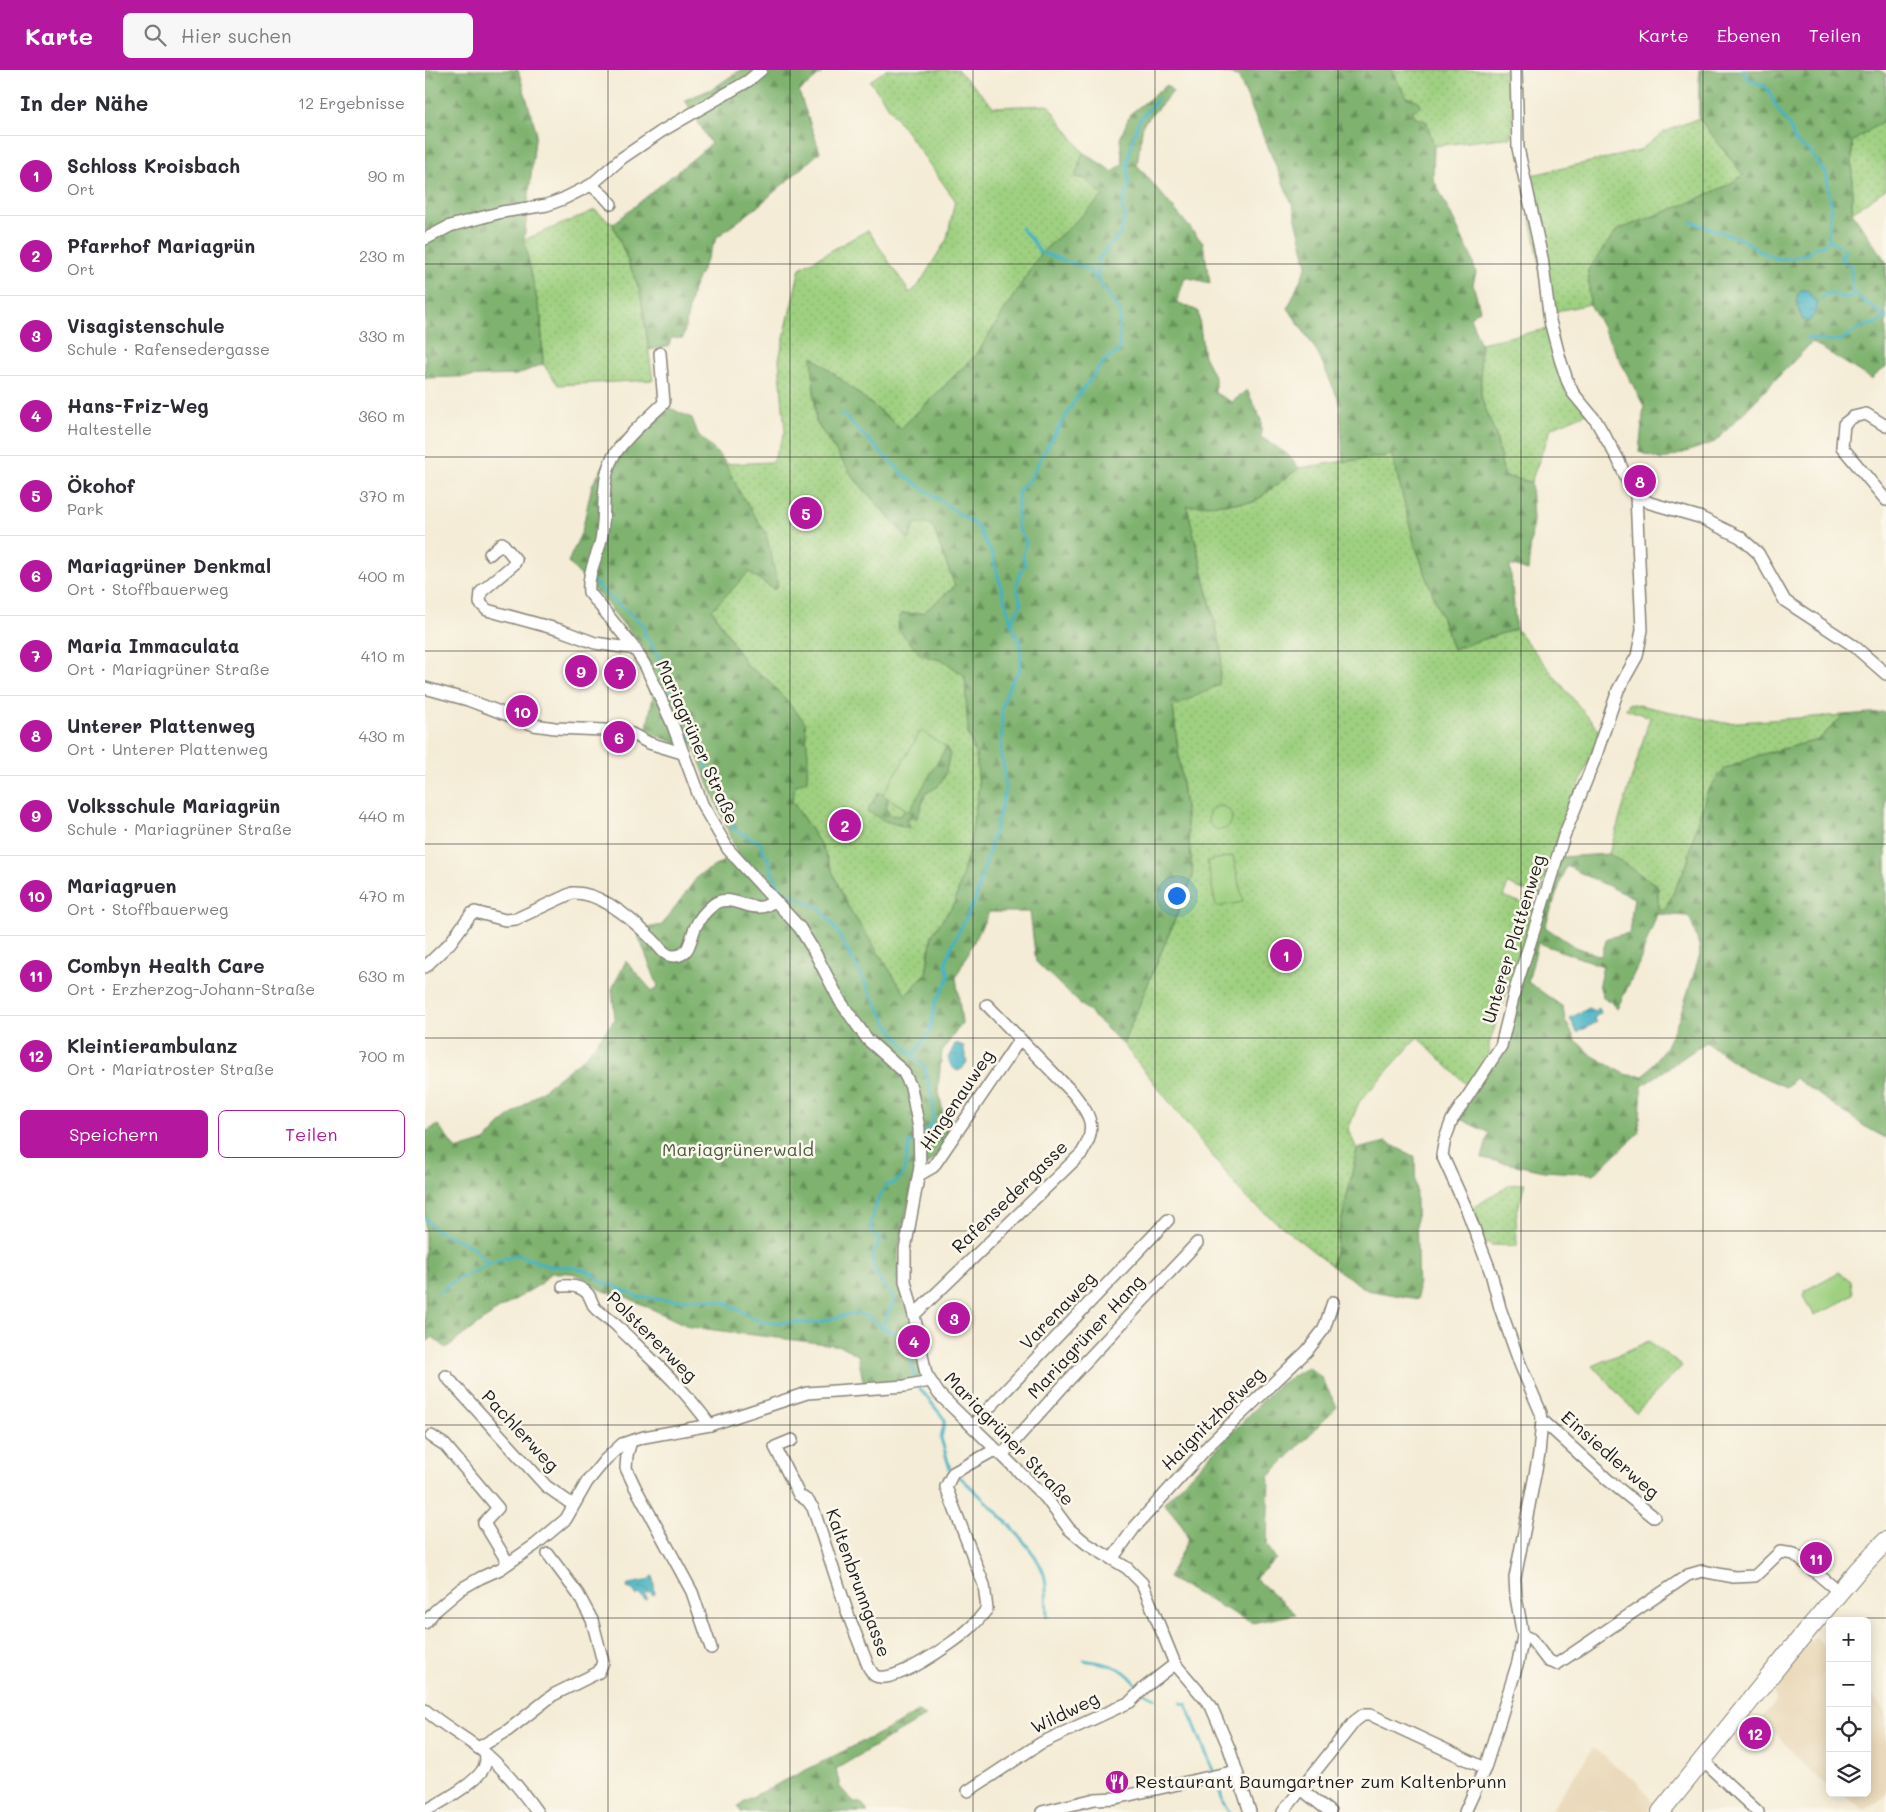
<!DOCTYPE html>
<html lang="de">
<meta charset="utf-8">
<style>
body{margin:0;font-family:Mali,sans-serif;background:#f7f7f7;color:#2b2b33}
.controls{position:absolute;right:15px;bottom:15px;display:grid;overflow:hidden;border-radius:8px;box-shadow:0 2px 12px #0003}
.controls button{width:45px;height:45px;display:grid;place-items:center;padding:0;border:0;border-bottom:1px solid #e1e1e2;background:#fff;color:#2b2b33;font:25px sans-serif}
.you{position:absolute;left:751px;top:825px;width:18px;height:18px;margin:-12px;border:4px solid #fff;border-radius:50%;background:#1a73e8;box-shadow:0 0 0 8px #1a73e833}
.badge{display:grid;place-items:center;width:32px;height:32px;border-radius:50%;background:#b5179e;color:#fff;font-size:16px;font-weight:700}
.pin{position:absolute;translate:-50% -50%;border:2px solid #fff;box-shadow:0 1px 5px #0006}
.list{margin:0;padding:0;list-style:none}
h2{display:flex;justify-content:space-between;align-items:center;height:65px;margin:0;padding:0 20px;font-size:21px}
h2 small{font-size:16px;font-weight:400;color:#7c7c81}
.list li{display:grid;grid-template-columns:32px 1fr auto;gap:15px;align-items:center;box-sizing:border-box;height:80px;padding:0 20px;border-top:1px solid #e1e1e2}
.list b{display:block;font-size:19px;white-space:nowrap}
.list p{margin:0;font-size:16px;white-space:nowrap;color:#7c7c81}
.list em{font-size:16px;font-style:normal;color:#7c7c81}
.actions{display:flex;gap:10px;padding:15px 20px}
.actions a{flex:1;padding:11px 0;border:1px solid #b5179e;border-radius:8px;text-align:center;font-size:18px;color:#b5179e}
.actions .main{background:#b5179e;color:#fff}
.icon{flex:none;width:28px;height:28px;fill:none;stroke:currentColor;stroke-width:2;stroke-linecap:round;stroke-linejoin:round}
.map{position:relative;flex:none;width:1461px;height:1742px;overflow:hidden}
header{display:flex;align-items:center;gap:30px;box-sizing:border-box;height:70px;padding:0 25px;background:#b5179e;color:#fff}
header strong{font-size:24px}
nav{display:flex;gap:28px;margin-inline-start:auto;font-size:18px}
.search{width:350px;height:45px;background:#f7f7f7;display:flex;align-items:center;gap:12px;box-sizing:border-box;padding:0 18px;border-radius:8px;color:#7c7c81;font-size:19px}
main{display:flex}
aside{flex:1;background:#fff}
.map>svg:first-child{display:block}
.built{fill:#ead9ba}
.green{fill:url(#green-dots);stroke:#5d764e;fill-rule:evenodd}
.forest{fill:url(#forest-firs);stroke:#4d6745;fill-rule:evenodd}
.pitch{fill:#9ed080;stroke:#5d764e}
.water{fill:url(#water-ripples);stroke:#30676f}
.lines{fill:none;stroke-linecap:round;stroke-linejoin:round}
.stream{stroke:#45b2c2;stroke-width:3}
.street-casing{stroke:#888479;stroke-width:14}
.primary-casing{stroke:#888479;stroke-width:20}
.street{stroke:#fff;stroke-width:11}
.primary{stroke:#fff;stroke-width:18}
.grid{fill:none;stroke:#1c1c1c;stroke-width:1;stroke-opacity:0.55}
.labels{text-anchor:middle;stroke-width:5;stroke-linejoin:round;paint-order:stroke}
.street-label{font-size:18px;fill:#1c1c1c;stroke:#fbf7ec}
.park-label{font-size:18px;fill:#4a5b3f;stroke:#fbf7ec}
.poi-label{font-size:18px;fill:#1c1c1c;stroke:#fbf7ec;text-anchor:start}
</style>
<header>
<strong>Karte</strong>
<div class="search"><svg class="icon" aria-label="search" viewBox="0 0 24 24"><circle cx="10" cy="10" r="6"/><path d="M15 15l6 6"/></svg>Hier suchen</div>
<nav><a>Karte</a><a>Ebenen</a><a>Teilen</a></nav>
</header>
<main>
<aside>
<h2>In der Nähe<small>12 Ergebnisse</small></h2>
<ul class="list">
<li><span class="badge">1</span><div><b>Schloss Kroisbach</b><p>Ort</p></div><em>90 m</em></li>
<li><span class="badge">2</span><div><b>Pfarrhof Mariagrün</b><p>Ort</p></div><em>230 m</em></li>
<li><span class="badge">3</span><div><b>Visagistenschule</b><p>Schule · Rafensedergasse</p></div><em>330 m</em></li>
<li><span class="badge">4</span><div><b>Hans-Friz-Weg</b><p>Haltestelle</p></div><em>360 m</em></li>
<li><span class="badge">5</span><div><b>Ökohof</b><p>Park</p></div><em>370 m</em></li>
<li><span class="badge">6</span><div><b>Mariagrüner Denkmal</b><p>Ort · Stoffbauerweg</p></div><em>400 m</em></li>
<li><span class="badge">7</span><div><b>Maria Immaculata</b><p>Ort · Mariagrüner Straße</p></div><em>410 m</em></li>
<li><span class="badge">8</span><div><b>Unterer Plattenweg</b><p>Ort · Unterer Plattenweg</p></div><em>430 m</em></li>
<li><span class="badge">9</span><div><b>Volksschule Mariagrün</b><p>Schule · Mariagrüner Straße</p></div><em>440 m</em></li>
<li><span class="badge">10</span><div><b>Mariagruen</b><p>Ort · Stoffbauerweg</p></div><em>470 m</em></li>
<li><span class="badge">11</span><div><b>Combyn Health Care</b><p>Ort · Erzherzog-Johann-Straße</p></div><em>630 m</em></li>
<li><span class="badge">12</span><div><b>Kleintierambulanz</b><p>Ort · Mariatroster Straße</p></div><em>700 m</em></li>
</ul>
<div class="actions"><a class="main">Speichern</a><a>Teilen</a></div>
</aside>
<div class="map">
<svg width="1461" height="1742" viewBox="0 0 1461 1742">
<defs>
<pattern id="green-dots" width="8" height="8" patternUnits="userSpaceOnUse" patternTransform="scale(1.25)"><rect width="8" height="8" fill="#9ed080"/><path d="M2 2h.1M6 6h.1" fill="none" stroke="#88b26e" stroke-width="1.8" stroke-linecap="round"/></pattern>
<pattern id="forest-firs" width="22" height="20" patternUnits="userSpaceOnUse" patternTransform="scale(1.25)"><rect width="22" height="20" fill="#7eb26e"/><path d="M5 1l3.5 6h-7zM16 11l3.5 6h-7z" fill="#66905a"/></pattern>
<pattern id="water-ripples" width="26" height="14" patternUnits="userSpaceOnUse" patternTransform="scale(1.25)"><rect width="26" height="14" fill="#45b2c2"/><path d="M2 4q2-2 4 0t4 0M15 11q2-2 4 0t4 0" fill="none" stroke="#39909d"/></pattern>
</defs>
<rect width="100%" height="100%" fill="#fbf7ec"/>
<filter id="ink" filterUnits="userSpaceOnUse"><feTurbulence type="fractalNoise" baseFrequency=".02" numOctaves="2"/><feDisplacementMap in="SourceGraphic" scale="10" xChannelSelector="R" yChannelSelector="G"/><feConvolveMatrix kernelMatrix="1 2 1 2 8 2 1 2 1" color-interpolation-filters="sRGB"/></filter>
<filter id="wash" filterUnits="userSpaceOnUse"><feTurbulence type="fractalNoise" baseFrequency=".0096" numOctaves="4" result="noise"/><feDisplacementMap in="SourceGraphic" scale="20" xChannelSelector="R" yChannelSelector="G"/><feGaussianBlur stdDeviation="1.12" result="paint"/><feColorMatrix in="noise" values="0 0 0 0 0 0 0 0 0 0 0 0 0 0 0 0 0 1.4 0 .05"/><feComposite in="paint" operator="in"/></filter>
<g filter="url(#wash)">
<rect width="100%" height="100%" fill="#f4ecd6"/>
<g class="built">
<path d="M1390 1566 1405 1582V1716L1390 1706 1336 1648 1351 1632 1346 1614Z"/>
<path d="M1442 1621 1461 1641V1725L1439 1740 1416 1723H1442Z"/>
<path d="M1168 1678 1212 1712 1229 1733 1223 1742H1125Z"/>
</g>
<g class="green">
<path d="M461 0H533L569 37 623 35 658 82 650 107 661 109 678 126 615 184 552 284 476 358 387 286 391 352 429 408 484 470 490 453 507 455 530 516 498 543 475 544 496 585 519 591 540 605 543 663 551 685 554 717 548 756 549 758 538 807 530 832 507 865 501 903 481 926 422 835 396 775 367 731 370 716 342 609 322 596 287 539 324 502 349 520 315 423 300 394 348 392 360 362 354 289 375 198 443 160 485 223 493 216 522 169 530 130 445 11ZM496 661 514 716 501 723 492 748 481 749 442 741 454 722 458 725Z"/>
<path d="M967 0H1091L1086 67 1009 76 1001 51 991 48Z"/>
<path d="M1461 44V119L1427 142V71L1458 51Z"/>
<path d="M1274 48 1318 105 1303 115 1266 132 1192 161 1163 200 1165 234 1128 242 1135 289 1164 342 1126 358 1106 412 1079 406 1071 366 1056 327 1055 273 1122 259 1126 255 1098 107 1214 81 1239 62Z"/>
<path d="M170 140 188 154 215 221 228 310 133 315 118 294 116 248 99 170Z"/>
<path d="M967 384 990 475 1028 579 1091 559 1175 662 1131 773 1114 826 1083 814 1078 826 1110 838 1064 974 1065 999 1049 1022 993 967 934 1032 923 1060 932 1079 907 1196 821 1128 698 974 768 806 748 636 793 615 797 582 762 436 829 432 874 398Z"/>
<path d="M1204 633 1299 653 1419 645 1393 670 1334 685 1298 700 1273 750 1262 794 1240 840 1233 839V816L1184 784 1225 647 1201 639Z"/>
<path d="M463 728 481 739 475 747 466 745 461 739Z"/>
<path d="M1100 1113 1091 1146 1092 1176 1066 1175 1062 1172 1058 1176 1046 1139 1084 1115Z"/>
<path d="M1224 1271 1257 1296 1211 1343 1168 1296Z"/>
</g>
<g class="forest">
<path d="M0 0H93L111 60 99 170 116 248 118 294 91 305 0 308Z"/>
<path d="M315 0H400L374 22 395 82 332 137 292 167 268 219 258 268H246L244 276 224 280 215 221 188 154 286 74 260 30 289 18Z"/>
<path d="M782 0H967L981 27 994 31 995 37 987 41 991 48 1001 51 1009 76 1008 108 1046 186 1051 203 1048 214 1055 240 1045 247 1055 273 1056 327 1071 366 1079 406 1106 412 1108 450 1103 501 1085 495 1091 559 1028 579 990 475 967 385 918 392 915 333 893 283 863 238 882 195 868 136 813 6Z"/>
<path d="M1274 0H1454L1461 4V44L1458 51 1427 72V142L1461 192V297L1446 309 1387 272 1290 372 1237 390 1214 382 1219 336 1165 234 1163 200 1192 160 1266 132 1303 115 1318 105 1274 48ZM1382 220 1392 233 1377 249 1372 235Z"/>
<path d="M742 15 748 22 718 54 712 95 778 173 785 213 760 207 752 232 773 241 779 286 790 308V323L807 332 822 320 836 350V367L862 384 874 398 829 432 762 436 797 582 794 615 748 637 768 806 698 974 611 892 605 842H564L531 907 537 953 517 981 513 1018 519 1047 527 1048 532 1057 509 1088 489 1107 473 1181V1212L486 1253 498 1309 439 1316 433 1285 417 1276 265 1257 193 1223C176 1225 165 1210 150 1204 143 1202 133 1203 125 1203L117 1213 68 1243 21 1278 8 1267 0 1273V1062L13 1055 31 1080 60 1071 79 1051 160 987 190 949 187 919 201 891 228 922 233 916 211 860 237 855 273 806 312 783 267 673 258 675 221 662 228 627 219 605V579L175 526 143 492 157 461 167 415 193 371 240 336 267 348 273 364 298 389 315 423 341 463 353 516 349 520 324 502 287 540 322 596 342 609 380 652 383 685 382 710 370 716 367 731 396 775 422 835 481 925 501 903 507 865 530 832 543 784 554 717 551 685 543 663 540 606 519 591 496 585 473 559 475 544 498 543 530 516 507 455 490 453 484 470 429 408 391 352 387 286 476 358 552 284 615 184 678 126 661 109 650 107 658 82 688 102 698 93 695 69 705 44Z"/>
<path d="M1458 642 1461 644V1068L1439 1056 1370 1008 1361 1017 1319 999 1281 972 1217 1016 1214 1063 1169 1104 1119 1101 1057 1088 1064 1063 1033 1048 1065 999 1076 988 1097 905 1135 787 1184 784 1233 816V839L1240 840 1262 794 1273 750 1283 720 1298 700 1334 685 1393 670 1419 645ZM1141 796 1209 828 1204 863 1182 868 1176 886 1150 877 1120 857ZM1232 844 1262 846 1265 848 1274 875 1275 885 1254 949 1239 980 1219 1006 1202 1005 1168 986 1151 971 1140 950 1138 937 1103 912 1113 873 1178 896 1174 914 1178 928 1188 933 1192 939 1214 893Z"/>
<path d="M521 677 525 684C519 706 522 713 501 723L492 748 481 749 484 758 460 751 442 741 454 722 463 728 461 739 466 745 475 746 481 739 484 741Z"/>
<path d="M961 1072 990 1087 993 1229 942 1220 907 1196 932 1079Z"/>
<path d="M883 1297 896 1307 912 1337 844 1406 842 1475 851 1489 830 1508 871 1544 827 1553 743 1508 763 1469 757 1455 739 1433 852 1316Z"/>
<path d="M493 1642 501 1646 411 1699 415 1717 429 1733H437L443 1742H316L313 1736 321 1730 461 1660Z"/>
</g>
<g class="pitch">
<path d="M496 661 521 677 484 741 458 725Z"/>
<circle cx="795" cy="748" r="12"/>
<path d="M808 786 818 832 791 837 782 791Z"/>
<path d="M1414 1202 1426 1211 1428 1224 1410 1236 1389 1245 1379 1226 1381 1220Z"/>
</g>
<g class="water">
<path d="M1376 220H1382L1392 233V241L1383 252 1377 249C1374 239 1368 229 1376 220Z"/>
<path d="M1164 938 1169 942 1174 938 1176 943 1169 948 1172 952 1152 963 1145 948Z"/>
<path d="M530 974H534L538 976 542 992 537 999 532 1001 526 996 523 988Z"/>
<path d="M228 1506 230 1524 228 1525 225 1522 220 1524 222 1529 220 1530 214 1524 212 1526 208 1520 202 1518 203 1514 221 1511Z"/>
</g>
<g class="lines">
<g class="stream">
<path d="M1318 0 1324 10 1341 17 1355 43 1365 57 1370 71 1376 76 1384 80 1397 99 1401 102 1406 134 1403 167 1405 170 1420 180V183L1416 186V190L1425 194 1428 223C1439 231 1449 239 1461 246"/>
<path d="M1267 152 1319 170 1338 183 1353 189 1367 188 1383 183 1391 177 1398 175 1405 170"/>
<path d="M596 158 607 170 615 182 662 198 673 211"/>
<path d="M1396 229 1402 223 1421 228 1431 225"/>
<path d="M1382 268 1401 271 1416 270 1438 256 1451 254 1461 247"/>
<path d="M416 343 480 406 552 456 567 484 586 553"/>
<path d="M169 511 182 525 220 556 219 565 226 573 234 588 237 602 242 608 246 621 256 631 265 648 267 655 265 665 277 679 283 700 293 710 306 739 308 759 336 773 338 781 344 790 346 801 356 818 360 822 395 838 412 861 462 953 483 981 499 996 508 1033V1050L504 1057 498 1063"/>
<path d="M488 986 505 962 510 933 524 908 521 892 527 875 550 830 576 738 580 720 579 698 576 687 577 637 584 616 595 599 596 575 586 553 596 534C591 516 589 511 600 495L598 485 601 472 592 456 593 422 606 408 615 389 652 327 680 290 694 281 695 241 673 211V189L696 163 700 146 696 135 704 116 702 93 709 66 714 50 733 29"/>
<path d="M0 1148 9 1159 46 1176 64 1194"/>
<path d="M14 1222 27 1212 68 1192 93 1185 124 1196 147 1197 166 1202 176 1212 190 1216 213 1227 243 1230 279 1229 299 1232 335 1252 390 1253 430 1243 443 1247 457 1258 472 1263 481 1272 491 1310"/>
<path d="M457 1258 470 1228C461 1222 447 1200 447 1190 447 1183 452 1176 455 1170L445 1159C447 1144 452 1127 462 1115 482 1113 481 1090 484 1074L491 1071"/>
<path d="M493 1316 520 1350 516 1368 525 1399"/>
<path d="M534 1406C557 1428 614 1478 620 1508 622 1520 621 1534 622 1546"/>
<path d="M659 1590C674 1593 691 1594 703 1605 714 1615 714 1622 730 1628"/>
<path d="M756 1633 761 1634 789 1703"/>
<path d="M791 1709 798 1732 804 1742"/>
</g>
</g>
</g>
<g filter="url(#ink)">
<g class="lines">
<g class="street-casing">
<g id="street">
<path d="M166 115 179 126 186 134"/>
<path d="M0 169 25 156 77 142 122 135 138 129 166 115 197 88 237 61 323 11 336 0"/>
<path d="M235 283 239 333C225 347 192 374 185 393 176 417 181 445 176 470 172 487 162 505 164 522L210 579 221 597 247 653 277 734 303 779 375 858 389 881 415 931 432 955 443 970 478 1001 486 1017 494 1058 495 1097 480 1179V1211L491 1254 501 1304 514 1324 621 1428 644 1459 662 1474 702 1498 717 1513 750 1594 786 1636 804 1678 825 1742"/>
<path d="M1461 356 1441 344 1428 347 1419 354 1417 377 1461 430"/>
<path d="M1211 425 1225 433 1274 447 1315 467 1333 483 1360 531 1429 576 1461 604"/>
<path d="M65 484 77 473 91 490 89 494 56 522 55 533 62 540 135 560 170 573 210 579"/>
<path d="M0 618 43 630 109 655 130 658 179 660 207 664 224 673 257 683"/>
<path d="M0 897 25 873 46 844 50 842 80 850 91 849 147 823C176 821 209 851 228 870 234 876 239 886 248 886 266 887 265 867 271 856 274 849 282 840 288 835 302 823 320 839 336 837 340 837 346 833 350 831"/>
<path d="M494 1105 508 1097 595 969"/>
<path d="M138 1216C147 1215 157 1217 163 1224 166 1228 167 1234 170 1238 173 1242 188 1251 193 1257 225 1288 259 1318 285 1355"/>
<path d="M489 1245 657 1083C673 1057 665 1045 648 1023L562 935"/>
<path d="M21 1306 121 1416 148 1435"/>
<path d="M1117 1350 1183 1410 1229 1447"/>
<path d="M547 1356 743 1150"/>
<path d="M6 1366 20 1375 73 1438 59 1453 83 1493"/>
<path d="M367 1370 350 1377 374 1425 383 1431 388 1438 424 1547 444 1598C446 1600 447 1603 449 1605 466 1618 531 1571 544 1559 551 1553 557 1545 562 1539L559 1515 521 1417 528 1403 566 1382 573 1381"/>
<path d="M206 1371 202 1385 201 1398 210 1417 267 1522 286 1578"/>
<path d="M577 1385 640 1314 772 1173"/>
<path d="M687 1489 710 1457 786 1373 882 1281 899 1259 908 1232"/>
<path d="M0 1553 10 1541 36 1519 55 1508 75 1499 110 1475 141 1449 162 1412 180 1390 197 1374 219 1367 285 1355 382 1323 480 1316 504 1311"/>
<path d="M1098 1566 1106 1569 1123 1591 1132 1594 1263 1505 1277 1501 1309 1507 1330 1506 1355 1482 1369 1484 1414 1522"/>
<path d="M0 1640C19 1656 41 1668 60 1683 80 1700 97 1721 112 1742"/>
<path d="M53 1678 82 1661 128 1625 174 1602 178 1592 167 1550 153 1524 123 1484"/>
<path d="M1277 1690 1333 1742"/>
<path d="M876 1719 905 1742"/>
<path d="M543 1721 616 1673 705 1632 719 1618 750 1594"/>
<path d="M0 1741C15 1733 55 1711 60 1695 61 1692 61 1687 60 1683"/>
<path d="M617 1742 670 1729 691 1728 811 1701"/>
<path d="M858 1742 930 1651 938 1645H946L1060 1698"/>
<path d="M1040 1742 1060 1698 1093 1592 1098 1566 1091 1527 1090 1508 1114 1384 1117 1350 1116 1343 1095 1294 1075 1238 1066 1203 1042 1140 1017 1085 1020 1069 1027 1050 1076 976 1090 920 1139 766 1169 691 1193 620 1212 586 1217 560 1211 425 1204 415 1193 389 1171 351 1148 323 1142 310 1135 289 1125 251 1117 188 1093 78 1091 0"/>
</g>
</g>
<g class="primary-casing">
<path id="primary" d="M1236 1742 1364 1582 1433 1500 1461 1471"/>
</g>
<use href="#street" class="street"/>
<use href="#primary" class="primary"/>
</g>
</g>
<path class="grid" d="M183 0V1742M365 0V1742M548 0V1742M730 0V1742M913 0V1742M1096 0V1742M1278 0V1742M0 194H1461M0 387H1461M0 581H1461M0 774H1461M0 968H1461M0 1161H1461M0 1355H1461M0 1548H1461"/>
<defs>
<g id="restaurant-disc" transform="scale(1.25)"><circle r="9.5" fill="#b5179e" stroke="#fbf7ec"/><path d="M-5-6h1v4h1v-4h1v4h1v-4h1v5L-1.5 .5V6h-2V.5L-5-1ZM5-6V6H3V1.5H1.5Q1.5-4 5-6Z" fill="#fff"/></g>
</defs>
<g fill-rule="evenodd">
<use href="#restaurant-disc" x="692" y="1712"/>
</g>
<g class="labels">
<g class="street-label">
<text transform="translate(272 672) rotate(66)" y="6">Mariagrüner Straße</text>
<text transform="translate(1089 869) rotate(-73)" y="6">Unterer Plattenweg</text>
<text transform="translate(532 1030) rotate(-56)" y="6">Hingenauweg</text>
<text transform="translate(585 1127) rotate(-44)" y="6">Rafensedergasse</text>
<text transform="translate(633 1241) rotate(-46)" y="6">Varenaweg</text>
<text transform="translate(227 1267) rotate(45)" y="6">Polstererweg</text>
<text transform="translate(661 1267) rotate(-47)" y="6">Mariagrüner Hang</text>
<text transform="translate(788 1349) rotate(-45)" y="6">Haignitzhofweg</text>
<text transform="translate(95 1361) rotate(47)" y="6">Pachlerweg</text>
<text transform="translate(584 1369) rotate(46)" y="6">Mariagrüner Straße</text>
<text transform="translate(1185 1385) rotate(41)" y="6">Einsiedlerweg</text>
<text transform="translate(433 1513) rotate(70)" y="6">Kaltenbrunngasse</text>
<text transform="translate(640 1643) rotate(-26)" y="6">Wildweg</text>
</g>
<g class="park-label">
<text x="313" y="1086">Mariagrünerwald</text>
</g>
<g class="poi-label">
<text x="710" y="1718">Restaurant Baumgartner zum Kaltenbrunn</text>
</g>
</g>
</svg>
<div class="controls">
<button>+</button>
<button>−</button>
<button><svg class="icon" aria-label="locate" viewBox="0 0 24 24"><circle cx="12" cy="12" r="6"/><path d="M12 2v4M12 18v4M2 12h4M18 12h4"/></svg></button>
<button><svg class="icon" aria-label="layers" viewBox="0 0 24 24"><path d="M12 4l9 5-9 5-9-5zM3 14l9 5 9-5"/></svg></button>
</div>
<div class="you"></div>
<div class="pin badge" style="left:861px;top:885px">1</div>
<div class="pin badge" style="left:420px;top:755px">2</div>
<div class="pin badge" style="left:529px;top:1248px">3</div>
<div class="pin badge" style="left:489px;top:1271px">4</div>
<div class="pin badge" style="left:381px;top:443px">5</div>
<div class="pin badge" style="left:194px;top:667px">6</div>
<div class="pin badge" style="left:195px;top:603px">7</div>
<div class="pin badge" style="left:1215px;top:411px">8</div>
<div class="pin badge" style="left:156px;top:601px">9</div>
<div class="pin badge" style="left:97px;top:641px">10</div>
<div class="pin badge" style="left:1391px;top:1488px">11</div>
<div class="pin badge" style="left:1330px;top:1663px">12</div>
</div>
</main>
